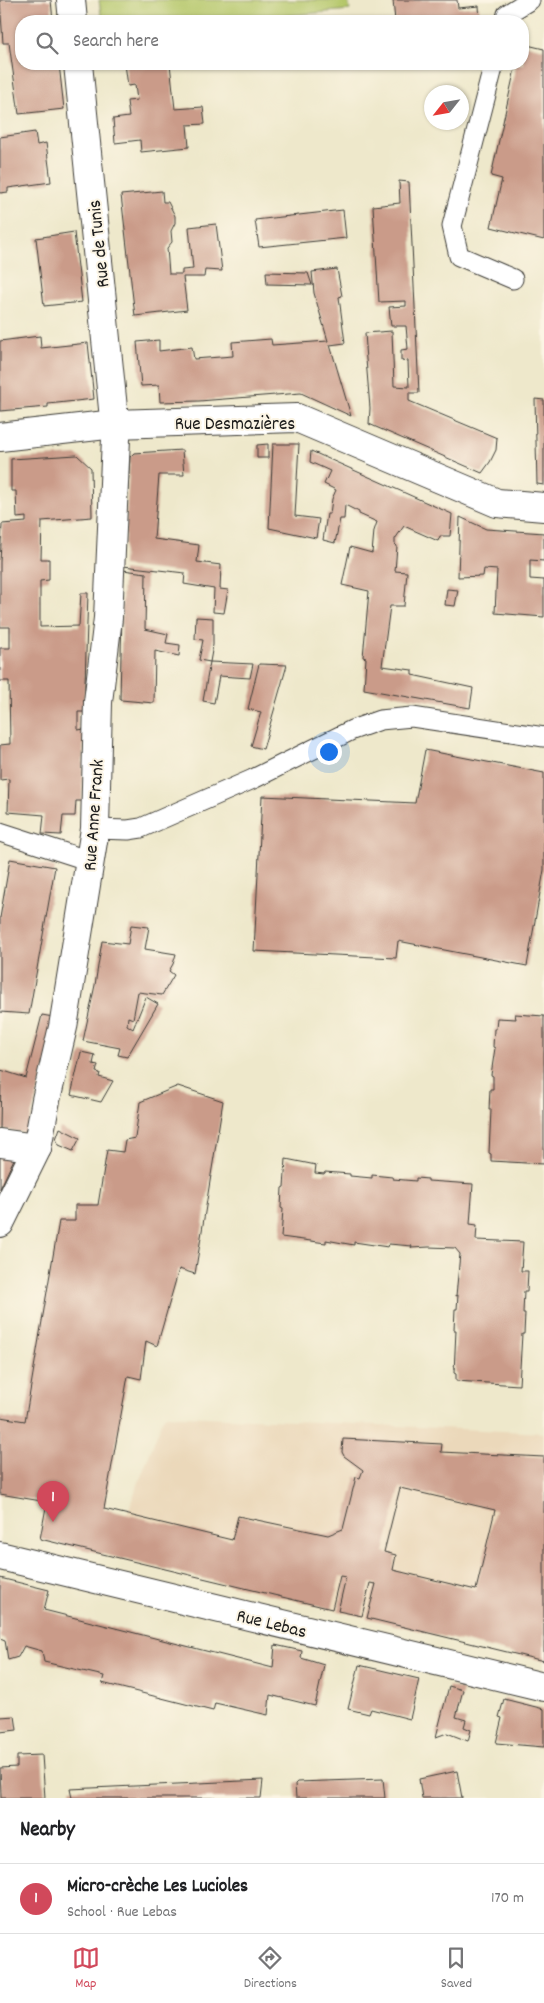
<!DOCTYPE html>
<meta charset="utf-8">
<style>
body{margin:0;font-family:Dekko,sans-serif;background:#f6f6f6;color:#202124}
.compass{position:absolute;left:424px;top:85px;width:45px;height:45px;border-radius:50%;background:#fff;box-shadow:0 1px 4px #0004;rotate:239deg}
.you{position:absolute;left:328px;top:751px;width:18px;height:18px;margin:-12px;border:4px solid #fff;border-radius:50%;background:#1a73e8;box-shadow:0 0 0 8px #1a73e833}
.badge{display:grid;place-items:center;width:32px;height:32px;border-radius:50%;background:#d1495b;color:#fff;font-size:16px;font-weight:700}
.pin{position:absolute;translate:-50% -41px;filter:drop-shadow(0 1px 2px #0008)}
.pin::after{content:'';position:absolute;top:26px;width:18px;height:15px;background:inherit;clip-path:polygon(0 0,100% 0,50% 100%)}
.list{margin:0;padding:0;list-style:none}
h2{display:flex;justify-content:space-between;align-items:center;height:65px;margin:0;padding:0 20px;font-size:21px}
h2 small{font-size:16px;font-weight:400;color:#757577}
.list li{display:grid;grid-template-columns:32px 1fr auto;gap:15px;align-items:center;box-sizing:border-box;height:70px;padding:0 20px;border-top:1px solid #e0e0e0}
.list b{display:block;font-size:19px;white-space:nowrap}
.list p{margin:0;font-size:16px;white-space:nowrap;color:#757577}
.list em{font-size:16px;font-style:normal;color:#757577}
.icon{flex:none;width:28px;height:28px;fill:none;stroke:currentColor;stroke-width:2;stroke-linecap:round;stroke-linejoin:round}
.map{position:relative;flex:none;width:544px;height:1798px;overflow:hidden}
.search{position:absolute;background:#fff;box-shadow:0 1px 4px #0004;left:15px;right:15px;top:15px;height:55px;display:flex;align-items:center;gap:12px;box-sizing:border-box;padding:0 18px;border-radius:20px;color:#757577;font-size:19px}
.sheet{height:135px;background:#fff}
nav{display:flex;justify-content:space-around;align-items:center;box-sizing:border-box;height:70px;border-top:1px solid #e0e0e0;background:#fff;font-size:14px;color:#757577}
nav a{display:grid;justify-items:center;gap:2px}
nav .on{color:#d1495b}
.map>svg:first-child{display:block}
.built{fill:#ebd8ba}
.green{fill:#b5c76a;stroke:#687243}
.building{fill:#ca9b89;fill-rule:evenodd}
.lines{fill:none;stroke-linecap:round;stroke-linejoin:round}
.lane-casing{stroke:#3c3b36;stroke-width:21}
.street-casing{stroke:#3c3b36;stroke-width:30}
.lane{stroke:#fff;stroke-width:19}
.street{stroke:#fff;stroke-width:28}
.labels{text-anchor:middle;stroke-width:4;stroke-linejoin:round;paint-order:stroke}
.street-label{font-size:19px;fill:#1c1c1c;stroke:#fcf5e5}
</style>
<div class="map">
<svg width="544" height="1798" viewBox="0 0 544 1798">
<rect width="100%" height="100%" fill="#fcf5e5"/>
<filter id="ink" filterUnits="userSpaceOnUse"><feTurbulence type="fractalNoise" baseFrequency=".02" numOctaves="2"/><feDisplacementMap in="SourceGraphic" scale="10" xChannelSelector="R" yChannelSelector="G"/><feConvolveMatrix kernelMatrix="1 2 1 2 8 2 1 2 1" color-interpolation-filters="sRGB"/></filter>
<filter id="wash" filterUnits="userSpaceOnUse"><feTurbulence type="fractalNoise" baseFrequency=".0096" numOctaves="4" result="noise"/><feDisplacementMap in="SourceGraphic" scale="20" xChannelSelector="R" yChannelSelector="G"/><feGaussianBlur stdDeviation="1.12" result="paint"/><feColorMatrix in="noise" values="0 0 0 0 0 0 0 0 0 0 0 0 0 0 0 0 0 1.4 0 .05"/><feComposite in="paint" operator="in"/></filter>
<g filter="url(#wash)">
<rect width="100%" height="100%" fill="#eee8cb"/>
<path class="built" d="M166 1415 544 1433V1661L96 1553 104 1509 127 1514 163 1418Z"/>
<path class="green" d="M99 0H348L350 10 224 21H102Z"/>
<g id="blocks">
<g class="building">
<path d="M0 0H51L53 21H21V64H59L64 109 19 114 9 43H3Z"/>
<path d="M393 0H457L458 8 479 6 480 21H395Z"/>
<path d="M523 44 544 49V240L491 227 502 179 491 176 516 64H523Z"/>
<path d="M125 64H170L175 109 203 107 205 124 187 125 189 147 141 152 140 140 115 143 113 119 129 117 127 101 137 100 135 85 128 86Z"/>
<path d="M35 132 37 145 46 143 51 182 8 188V192L0 193V137Z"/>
<path d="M399 181 409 182 416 328 419 393H409V401L497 438 496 450 490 462 482 473 369 424 370 408 365 347H366L365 333 392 331 394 386 409 387 408 361 401 360V350L408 349 406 326H391L389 307 406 306V301L379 302 373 206 400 203Z"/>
<path d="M162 191 163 202H168L175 216V223L171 231 172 242 167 248 169 274H182V270L193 269 189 227 216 224 222 271 205 270 204 277H183L187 310 135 316 121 195Z"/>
<path d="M343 210 346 238 259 247 255 220Z"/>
<path d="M74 232 82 302 44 306 36 238Z"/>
<path d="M337 269 342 296 339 297 345 343 330 345 351 416 301 393 199 401 160 402 159 385 141 386 137 342 159 340V351L192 347 194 359 233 356 232 342 271 339 272 345 328 341 314 293 312 272Z"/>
<path d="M266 272 308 273 312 285 267 284Z"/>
<path d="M40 336 41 348 88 343 94 399 48 404V407L0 411V341Z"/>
<path d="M535 399 544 400V485L537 484Z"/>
<path d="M268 444V458H257V445Z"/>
<path d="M273 444H299L295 516 319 519 316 538 269 528Z"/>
<path d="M182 450 184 475H159L154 539 199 545 197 562 221 565 220 589 228 590 224 613 213 612 214 589 184 584 185 573 123 566 130 457 134 453Z"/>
<path d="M311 451 452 514 450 536H440L438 541 404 526 395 539V544L397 546 395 571 407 572 404 606H390L382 666 412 670V675L473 688 470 708 364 689 366 658 363 657 369 591 342 585 350 547 372 553 374 531 377 522 359 514V512L345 505 344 519H340L335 543 323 540 327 514H330L332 499 336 490 324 484 330 471 310 462Z"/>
<path d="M77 455 91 468 92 517 42 521 41 559H49V580L40 581V627L79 626 81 593H88L84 712H78V730L84 729 82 801H76L75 816H63L61 835 42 834 44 815 8 812 9 779 0 780V745L10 744 9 681H0V648H10V627H0V562L2 524 26 522V517L17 518 16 491H11V459Z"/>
<path d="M460 517 486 529 544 533V561L530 560V579L544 580V617L495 613 497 570 484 569 483 576 458 577Z"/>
<path d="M123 570 146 573 145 629 168 634 166 643 180 645 179 656 155 651 154 703 121 700 120 698Z"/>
<path d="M447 589 458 590 455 606 445 605Z"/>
<path d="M196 617 213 618V645L210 662 199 660 203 640 195 639Z"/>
<path d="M210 662 253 664 250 678 219 676 214 703 203 701Z"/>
<path d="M259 664 287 665 263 749 251 746 261 712 248 709Z"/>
<path d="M425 750 544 773V870L527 966 398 941 396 958 254 951 262 796 415 803Z"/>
<path d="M10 859 55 867 29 1014 0 1012V918Z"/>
<path d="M131 925 149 927 145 949 176 954 173 964 169 971 174 975 162 995 138 992 133 1019 128 1017 127 1025 133 1029 146 997 158 1004 127 1057 118 1055 120 1048 83 1041 95 985 102 941 128 944Z"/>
<path d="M515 1014 544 1016V1164L491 1161V1154L489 1153 491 1110H489L490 1089H493V1076L491 1075 495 1048 493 1047 494 1029H496L497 1018 516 1019Z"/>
<path d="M42 1015 53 1017 52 1045 26 1133 0 1129 1 1070 26 1078Z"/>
<path d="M81 1052 95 1055 93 1064 98 1065 96 1072 100 1073 99 1077 113 1081 101 1102 71 1095Z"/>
<path d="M178 1086 223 1101 195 1274 179 1269 157 1346 146 1341 141 1379 128 1376 104 1509 232 1540 238 1516 328 1535 343 1529 356 1477 360 1478 363 1470 344 1456 342 1452 343 1439 442 1444 441 1452 544 1457V1661L367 1618 376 1584 370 1583 362 1616 338 1611 346 1577 340 1576 332 1609 40 1539 47 1502 0 1494V1417L25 1421 59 1221H75V1205H98L107 1150 123 1152 125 1140 135 1138 140 1102ZM400 1488 495 1510 476 1590 393 1570 396 1555 384 1552Z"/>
<path d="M60 1128 80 1138 73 1151 59 1145 56 1139Z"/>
<path d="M0 1155 12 1156 14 1159 0 1189Z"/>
<path d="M286 1159 316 1165 315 1173 324 1174 325 1172 350 1174V1176L372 1178V1175L392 1177 393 1179 416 1181V1178L428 1179V1181L473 1184 470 1224 477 1225 476 1240 523 1242 521 1271H528L527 1291H524L523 1313H525L524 1334H522L519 1385 456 1381V1374L454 1373 456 1330H454L455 1309H457L458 1295 456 1296 460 1254 455 1248 429 1247 411 1248 412 1246 389 1244 388 1247 354 1242V1245L326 1240V1243L281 1237 283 1209 281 1208 282 1188 284 1187Z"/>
<path d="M0 1578 49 1590 44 1610 273 1668 275 1645 302 1651 301 1658 324 1665 315 1706 270 1695 268 1715 215 1703 213 1711 102 1683 104 1676 44 1662 42 1651 24 1646 18 1657 8 1660 5 1640 0 1638Z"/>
<path d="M359 1665 419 1679 410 1719 371 1709 369 1714 348 1709Z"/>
<path d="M449 1686 463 1690 456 1717 466 1720 464 1727 471 1730 468 1741 447 1733 436 1737Z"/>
<path d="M504 1699 544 1709V1747L496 1743 502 1718 499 1717Z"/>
<path d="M15 1716 17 1730 0 1732V1717Z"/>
<path d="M42 1755 45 1798H1L0 1768 17 1767V1756Z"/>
<path d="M457 1771 462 1798H422L419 1779Z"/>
<path d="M383 1779 385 1798H296L295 1784 297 1782Z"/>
<path d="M263 1780 261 1798H72L70 1789Z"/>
</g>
</g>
</g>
<g filter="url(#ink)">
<use href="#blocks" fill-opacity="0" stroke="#3c3b36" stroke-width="1"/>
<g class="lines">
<g class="lane-casing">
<g id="lane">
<path d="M505 21 507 14 530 0"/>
<path d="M494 64 452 226 459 256 513 279"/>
<path d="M95 829 128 830 141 828 253 779 352 730 380 720 412 717 544 737"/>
<path d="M0 832 90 861"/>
</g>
</g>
<g class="street-casing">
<g id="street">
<path d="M71 0 73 21"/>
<path d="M0 437 115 424 297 418 497 503 544 507"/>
<path d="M0 1143 37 1148"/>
<path d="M0 1223 37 1148 46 1100 63 1027 95 829 98 702 108 618 116 438 78 64"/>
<path d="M0 1556 544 1687"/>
</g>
</g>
<use href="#lane" class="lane"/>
<use href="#street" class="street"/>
</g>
</g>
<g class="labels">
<g class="street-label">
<text transform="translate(97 244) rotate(-96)" y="7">Rue de Tunis</text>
<text x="235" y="429">Rue Desmazières</text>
<text transform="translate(92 815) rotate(-86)" y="7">Rue Anne Frank</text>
<text transform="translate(272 1622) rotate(14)" y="7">Rue Lebas</text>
</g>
</g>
</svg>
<svg class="compass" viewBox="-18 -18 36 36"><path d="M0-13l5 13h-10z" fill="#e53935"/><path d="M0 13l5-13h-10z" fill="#757577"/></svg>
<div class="you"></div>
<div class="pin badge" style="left:53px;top:1522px">1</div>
<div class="search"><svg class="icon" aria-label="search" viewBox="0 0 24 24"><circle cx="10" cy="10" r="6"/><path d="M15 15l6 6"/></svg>Search here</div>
</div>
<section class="sheet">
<h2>Nearby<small></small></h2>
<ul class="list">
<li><span class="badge">1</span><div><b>Micro-crèche Les Lucioles</b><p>School · Rue Lebas</p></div><em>170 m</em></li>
</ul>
</section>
<nav>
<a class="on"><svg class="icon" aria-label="map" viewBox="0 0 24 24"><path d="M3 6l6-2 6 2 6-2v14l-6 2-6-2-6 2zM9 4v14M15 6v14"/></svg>Map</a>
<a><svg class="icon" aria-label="directions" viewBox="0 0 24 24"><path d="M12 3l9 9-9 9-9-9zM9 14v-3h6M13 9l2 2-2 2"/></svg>Directions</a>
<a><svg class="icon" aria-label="saved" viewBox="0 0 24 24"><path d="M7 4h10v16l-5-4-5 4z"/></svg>Saved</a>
</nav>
